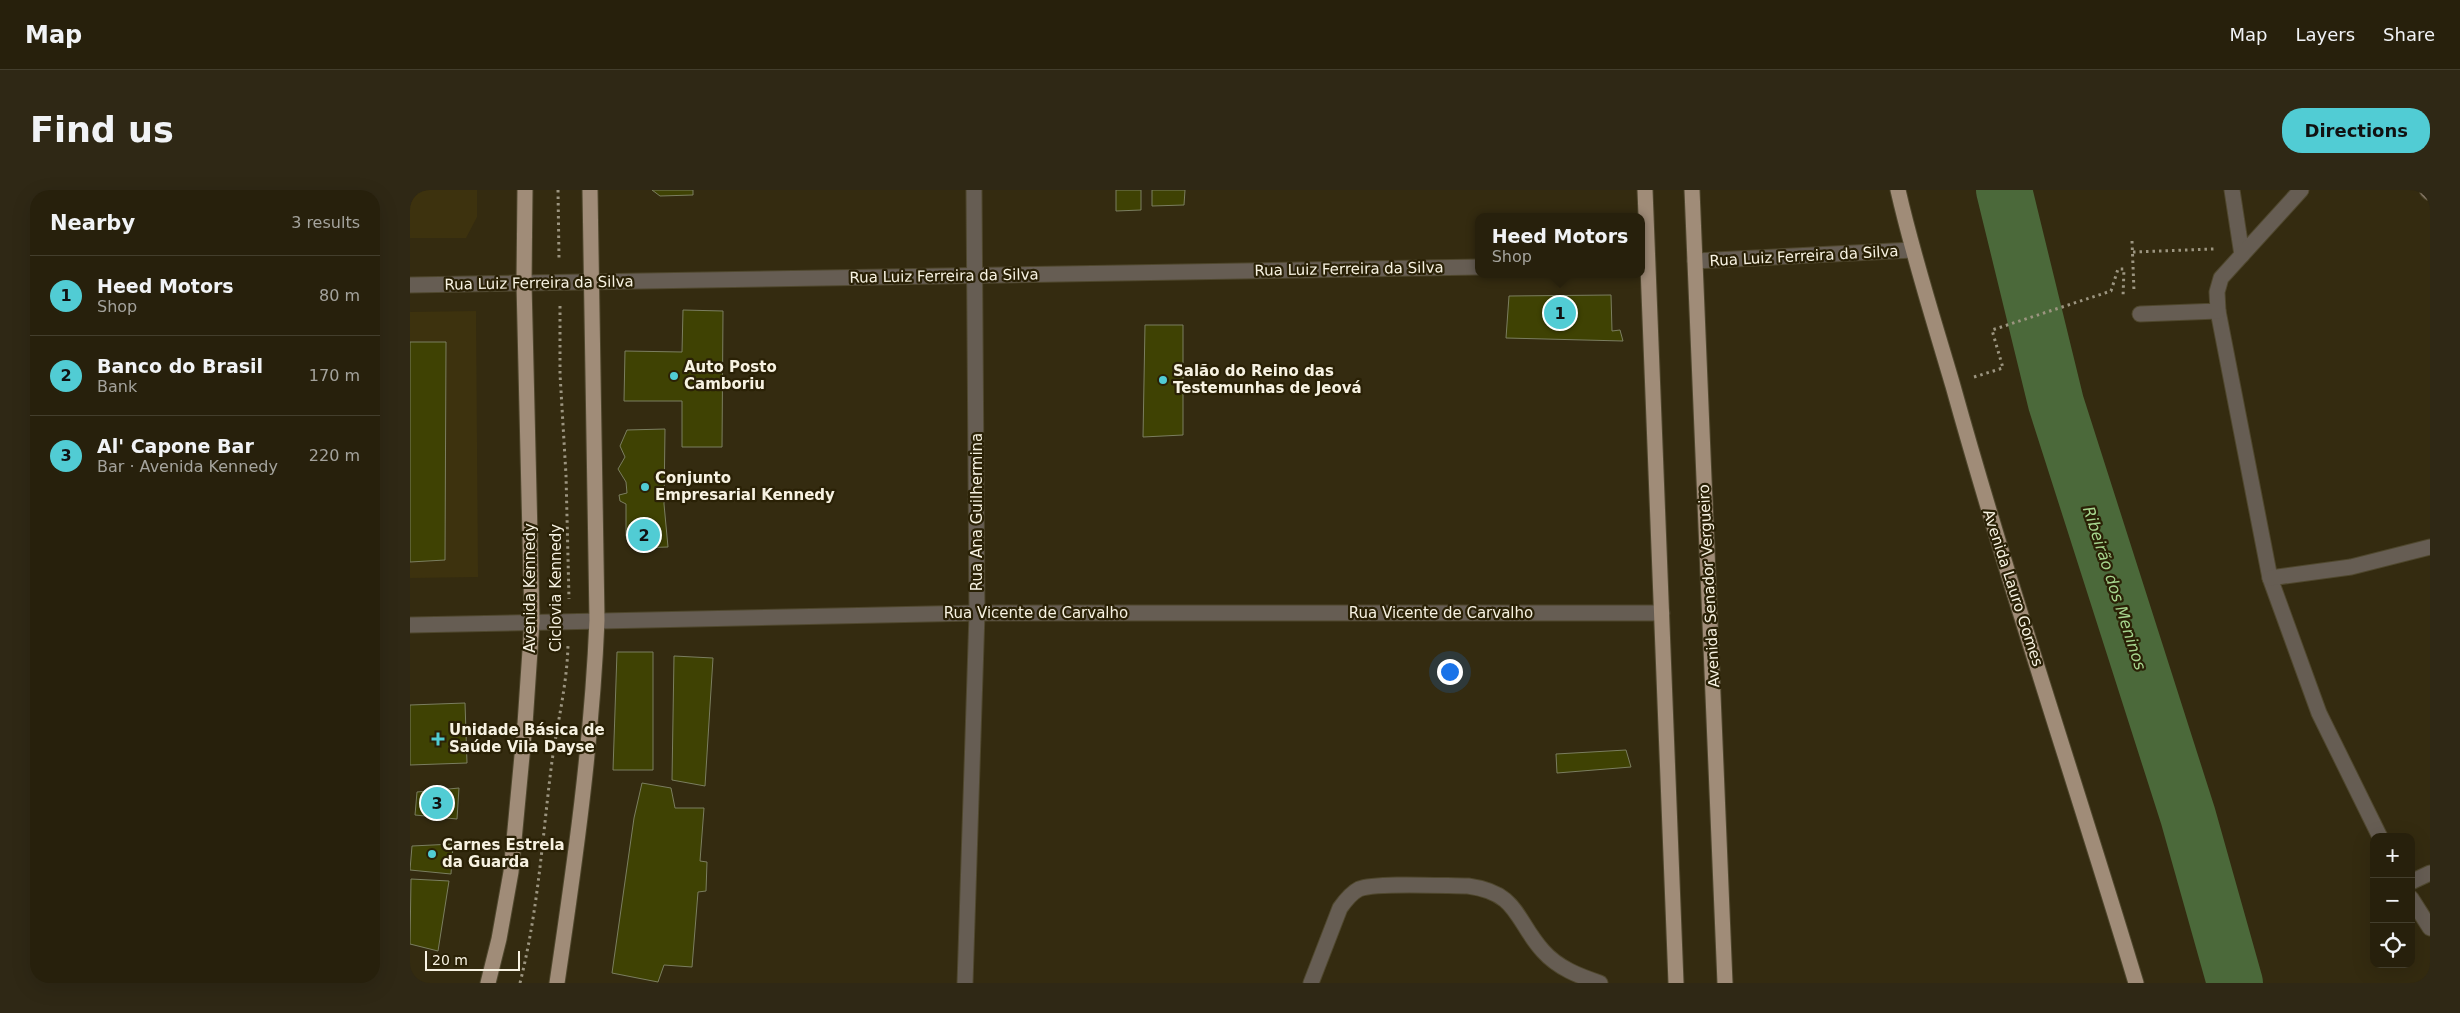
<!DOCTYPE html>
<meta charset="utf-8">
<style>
body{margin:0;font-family:"DejaVu Sans",sans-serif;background:#2f2815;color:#f1f3f6}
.controls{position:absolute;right:15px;bottom:15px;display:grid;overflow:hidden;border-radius:10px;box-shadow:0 5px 20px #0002}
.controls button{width:45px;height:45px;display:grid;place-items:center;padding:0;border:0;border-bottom:1px solid #433e2d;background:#27200c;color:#f1f3f6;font:25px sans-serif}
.scale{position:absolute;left:15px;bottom:12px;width:95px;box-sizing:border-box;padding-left:5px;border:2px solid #f7f2e2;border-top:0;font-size:14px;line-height:18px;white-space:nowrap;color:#f7f2e2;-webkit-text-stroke:4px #2a2106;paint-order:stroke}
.you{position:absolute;left:1039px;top:481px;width:18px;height:18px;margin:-12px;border:4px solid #fff;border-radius:50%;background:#1a73e8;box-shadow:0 0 0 8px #1a73e833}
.badge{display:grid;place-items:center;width:32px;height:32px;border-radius:50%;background:#51ccd4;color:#111;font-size:16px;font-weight:700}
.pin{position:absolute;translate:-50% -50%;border:2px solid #fff;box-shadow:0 1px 5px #0006}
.popup{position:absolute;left:1065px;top:23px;width:170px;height:65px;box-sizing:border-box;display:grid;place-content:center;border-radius:10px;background:#27200c;filter:drop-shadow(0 1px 4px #0005);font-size:16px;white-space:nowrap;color:#a4a39d}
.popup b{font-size:19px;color:#f1f3f6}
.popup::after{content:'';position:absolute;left:50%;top:100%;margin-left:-10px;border:10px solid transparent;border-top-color:#27200c}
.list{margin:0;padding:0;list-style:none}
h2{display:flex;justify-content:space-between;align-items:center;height:65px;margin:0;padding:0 20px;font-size:21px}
h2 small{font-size:16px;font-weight:400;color:#a4a39d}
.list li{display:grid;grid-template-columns:32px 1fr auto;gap:15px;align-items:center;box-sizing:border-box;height:80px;padding:0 20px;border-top:1px solid #433e2d}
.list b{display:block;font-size:19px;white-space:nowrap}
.list p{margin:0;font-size:16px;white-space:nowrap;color:#a4a39d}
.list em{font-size:16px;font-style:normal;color:#a4a39d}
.icon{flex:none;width:28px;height:28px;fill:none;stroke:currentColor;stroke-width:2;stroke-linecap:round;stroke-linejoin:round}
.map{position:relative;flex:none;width:2020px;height:793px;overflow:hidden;border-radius:20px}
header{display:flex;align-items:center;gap:30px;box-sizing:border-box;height:70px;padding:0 25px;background:#27200c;border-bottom:1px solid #433e2d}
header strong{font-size:24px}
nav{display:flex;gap:28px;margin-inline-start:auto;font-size:18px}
.intro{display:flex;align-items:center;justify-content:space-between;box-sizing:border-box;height:120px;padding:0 30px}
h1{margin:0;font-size:35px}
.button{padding:12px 22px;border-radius:20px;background:#51ccd4;color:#111;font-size:18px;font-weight:700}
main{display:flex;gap:30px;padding:0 30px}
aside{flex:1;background:#27200c;border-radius:20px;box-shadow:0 5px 20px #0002}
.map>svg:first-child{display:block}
.built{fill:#3d320e}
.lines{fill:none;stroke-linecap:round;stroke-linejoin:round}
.river{stroke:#4b693a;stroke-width:56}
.building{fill:#3f4203;stroke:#7b7e60}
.street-casing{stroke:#4f472d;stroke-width:17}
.secondary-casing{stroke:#4f472d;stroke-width:17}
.primary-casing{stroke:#4f472d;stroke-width:17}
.path{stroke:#9c9580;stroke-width:3;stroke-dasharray:2.5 4;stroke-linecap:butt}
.street{stroke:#665d53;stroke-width:15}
.secondary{stroke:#877868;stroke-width:15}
.primary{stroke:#a08c78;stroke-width:15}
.poi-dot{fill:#51ccd4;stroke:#2a2106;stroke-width:2}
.labels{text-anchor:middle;stroke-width:4.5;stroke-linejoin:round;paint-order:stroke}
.street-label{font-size:15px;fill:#f7f2e2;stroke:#2a2106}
.poi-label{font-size:15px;font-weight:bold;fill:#f7f2e2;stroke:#2a2106;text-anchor:start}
.water-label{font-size:16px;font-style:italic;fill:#a7d68e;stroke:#2a2106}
</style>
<header>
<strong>Map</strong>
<nav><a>Map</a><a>Layers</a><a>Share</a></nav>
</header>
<div class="intro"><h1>Find us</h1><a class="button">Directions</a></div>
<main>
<aside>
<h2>Nearby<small>3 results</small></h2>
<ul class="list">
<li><span class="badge">1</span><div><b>Heed Motors</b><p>Shop</p></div><em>80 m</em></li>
<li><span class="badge">2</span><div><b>Banco do Brasil</b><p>Bank</p></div><em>170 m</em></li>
<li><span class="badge">3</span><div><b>Al' Capone Bar</b><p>Bar · Avenida Kennedy</p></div><em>220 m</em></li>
</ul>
</aside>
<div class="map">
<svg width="2020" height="793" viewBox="0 0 2020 793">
<rect width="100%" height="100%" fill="#342b10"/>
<g class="built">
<path d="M0 0H67V27L56 48H0Z"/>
<path d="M66 121 68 387 0 388V122Z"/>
</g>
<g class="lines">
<path class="river" d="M1594 0 1646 213 1778 626 1825 793"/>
</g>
<g class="building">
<path d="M242 0H283V5L250 6Z"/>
<path d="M706 0H731V20L706 21Z"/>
<path d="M742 0H775L774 15 742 16Z"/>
<path d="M1201 105 1202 141 1210 140 1213 151 1096 148 1099 106Z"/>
<path d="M273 120 313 121 312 257H272V211H214L215 161 272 162Z"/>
<path d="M735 135H773V245L733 247Z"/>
<path d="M0 152H36L35 370 0 372Z"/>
<path d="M255 239 254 314 258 357 224 358 216 346V314L210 311 209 305 217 303 216 292 208 279 215 267 210 256 217 240Z"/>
<path d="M207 462H243V580H203Z"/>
<path d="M264 466 303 468 295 596 262 590Z"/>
<path d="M55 513 57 573 0 575V515Z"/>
<path d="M1216 560 1221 577 1147 583 1146 564Z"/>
<path d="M232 593 261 598 265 618H294L290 671 297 672 296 701 288 702 282 777 254 775 248 792 202 783 224 628Z"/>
<path d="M49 598 47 629 5 625 7 602Z"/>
<path d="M43 654 41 684 0 680 2 656Z"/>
<path d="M1 689 39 691 28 761 0 754Z"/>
</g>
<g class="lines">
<g class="street-casing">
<g id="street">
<path d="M1822 0 1832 65"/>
<path d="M1285 71 1503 60"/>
<path d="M0 95 1069 77"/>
<path d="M1808 121 1860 388 1909 523 1970 647"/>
<path d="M1730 124 1808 121 1807 102 1811 88 1891 0"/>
<path d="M1860 388 1941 377 2020 357"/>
<path d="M0 435 567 423H1252"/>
<path d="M2001 692 2020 683"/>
<path d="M2001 708 2020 738"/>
<path d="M555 793 567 423 564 0"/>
<path d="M901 793 930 718C935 711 941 703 949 699 966 692 1036 696 1058 696 1109 703 1105 730 1133 761 1148 778 1169 786 1190 793"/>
</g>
</g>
<g class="secondary-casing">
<path id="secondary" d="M2017 0 2020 3"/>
</g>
<g class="primary-casing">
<g id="primary">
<path d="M1235 0 1266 793"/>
<path d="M1282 0 1315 793"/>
<path d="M1488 0C1503 66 1524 131 1543 196 1599 397 1666 594 1726 793"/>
<path d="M78 793 89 749 101 682 115 534 122 431 114 93 115 0"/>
<path d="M147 793C165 672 182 552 187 430L180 0"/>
</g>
</g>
<g class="path">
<path d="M148 0 149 69"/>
<path d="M1722 51 1724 101"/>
<path d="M1723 62 1804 59"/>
<path d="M150 116V184L156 285 159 409"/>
<path d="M1564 187 1593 178 1582 140 1701 101 1708 79H1714L1713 107"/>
<path d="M110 793C128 721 132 652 141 579 146 538 157 497 158 455"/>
</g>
<use href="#street" class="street"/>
<use href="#secondary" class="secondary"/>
<use href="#primary" class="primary"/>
</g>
<g class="poi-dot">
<circle cx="264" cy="186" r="5"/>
<circle cx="753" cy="190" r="5"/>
<circle cx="235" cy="297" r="5"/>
<path d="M25.5 541.5h5v5h5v5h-5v5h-5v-5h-5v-5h5z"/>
<circle cx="22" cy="664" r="5"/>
</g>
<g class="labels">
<g class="street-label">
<text transform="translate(1394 66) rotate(-3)" y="5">Rua Luiz Ferreira da Silva</text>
<text transform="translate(939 79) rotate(-1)" y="5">Rua Luiz Ferreira da Silva</text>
<text transform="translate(534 86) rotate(-1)" y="5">Rua Luiz Ferreira da Silva</text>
<text transform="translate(129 93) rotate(-1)" y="5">Rua Luiz Ferreira da Silva</text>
<text transform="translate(567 322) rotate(-90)" y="5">Rua Ana Guilhermina</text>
<text transform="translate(1299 396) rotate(-93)" y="5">Avenida Senador Vergueiro</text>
<text transform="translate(120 398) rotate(-90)" y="5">Avenida Kennedy</text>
<text transform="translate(146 398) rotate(-90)" y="5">Ciclovia Kennedy</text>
<text transform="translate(1603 398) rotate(72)" y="5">Avenida Lauro Gomes</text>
<text x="626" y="428">Rua Vicente de Carvalho</text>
<text x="1031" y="428">Rua Vicente de Carvalho</text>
</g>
<g class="poi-label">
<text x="274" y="182">Auto Posto<tspan x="274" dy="17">Camboriu</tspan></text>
<text x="763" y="186">Salão do Reino das<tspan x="763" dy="17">Testemunhas de Jeová</tspan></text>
<text x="245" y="293">Conjunto<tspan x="245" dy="17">Empresarial Kennedy</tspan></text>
<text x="39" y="545">Unidade Básica de<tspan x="39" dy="17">Saúde Vila Dayse</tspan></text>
<text x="32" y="660">Carnes Estrela<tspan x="32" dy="17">da Guarda</tspan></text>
</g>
<g class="water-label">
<text transform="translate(1705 398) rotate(72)" y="6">Ribeirão dos Meninos</text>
</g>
</g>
</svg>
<div class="controls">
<button>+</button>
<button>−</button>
<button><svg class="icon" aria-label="locate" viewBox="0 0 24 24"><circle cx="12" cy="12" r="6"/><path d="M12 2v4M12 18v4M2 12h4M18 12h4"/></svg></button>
</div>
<div class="scale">20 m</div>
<div class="you"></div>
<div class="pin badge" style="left:1150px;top:123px">1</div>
<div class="popup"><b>Heed Motors</b>Shop</div>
<div class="pin badge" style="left:234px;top:345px">2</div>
<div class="pin badge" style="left:27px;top:613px">3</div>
</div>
</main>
